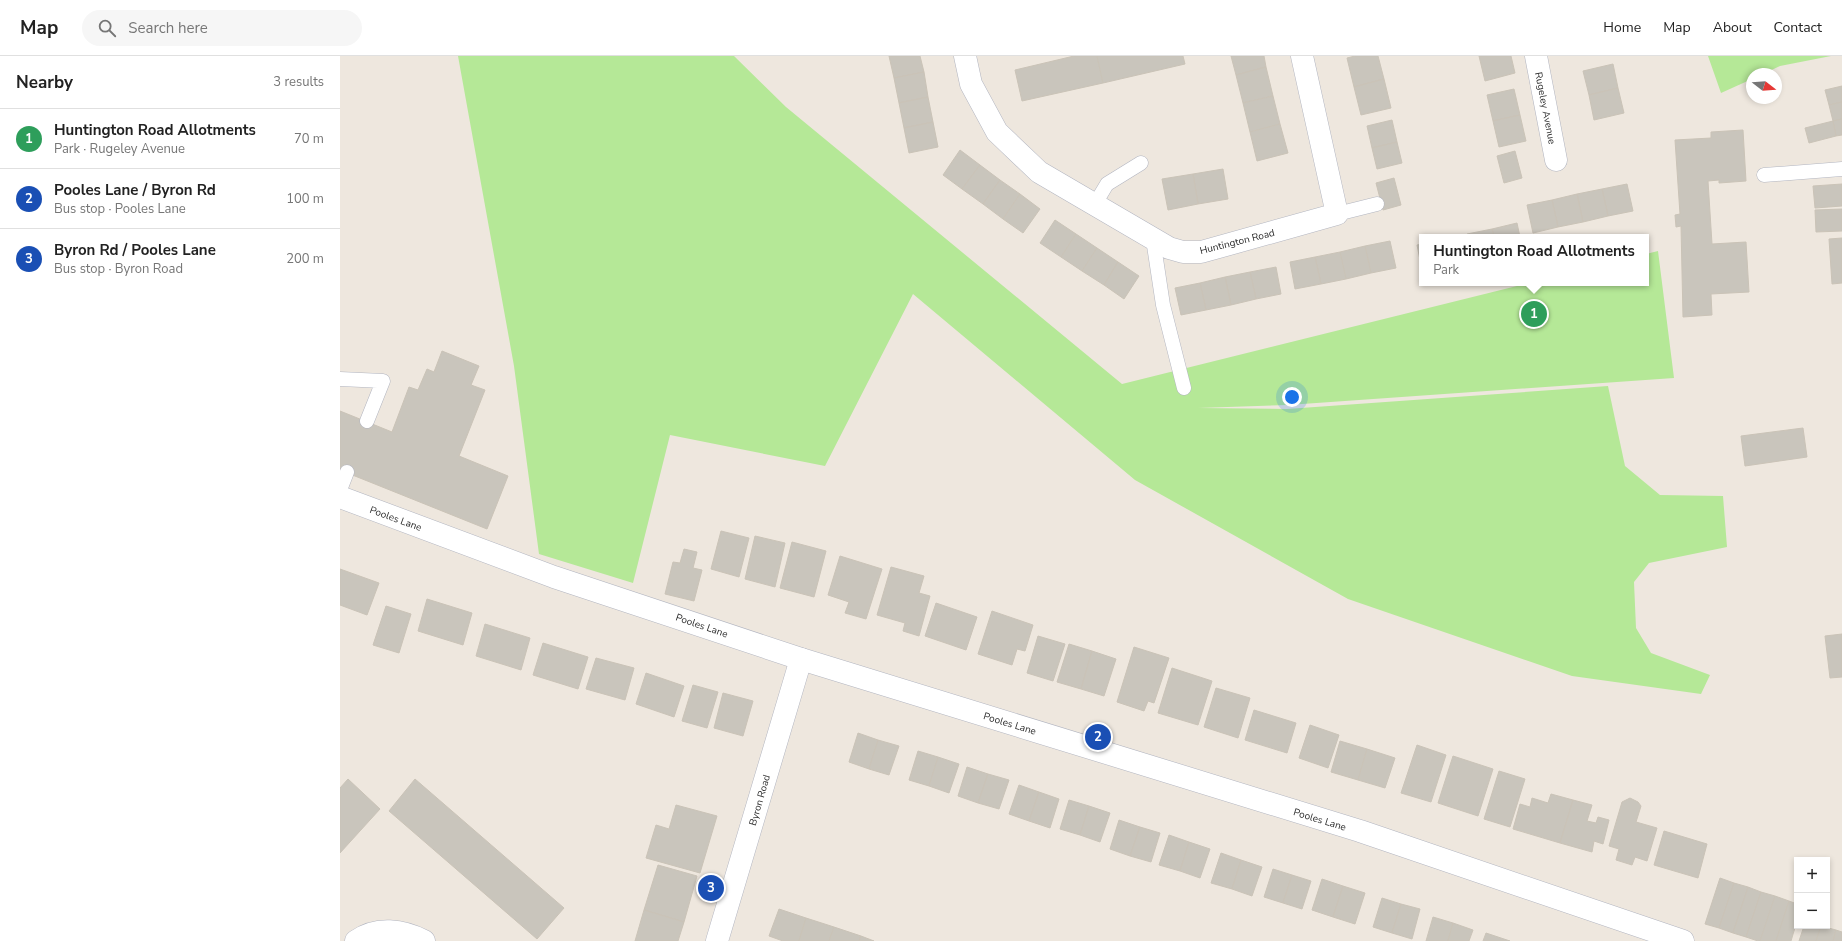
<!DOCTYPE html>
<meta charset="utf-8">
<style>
body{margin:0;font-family:"Nunito Sans",sans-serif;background:#f6f6f6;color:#222}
.controls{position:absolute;right:12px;bottom:12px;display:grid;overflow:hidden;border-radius:0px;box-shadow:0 2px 6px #0003}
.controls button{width:36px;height:36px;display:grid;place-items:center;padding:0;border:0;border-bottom:1px solid #e0e0e0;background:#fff;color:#222;font:20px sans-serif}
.compass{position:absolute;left:1406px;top:12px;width:36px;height:36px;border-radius:50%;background:#fff;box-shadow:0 2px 6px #0003;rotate:107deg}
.you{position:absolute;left:952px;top:341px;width:14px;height:14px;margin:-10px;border:3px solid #fff;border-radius:50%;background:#1a73e8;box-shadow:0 0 0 6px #1a73e833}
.badge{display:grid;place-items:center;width:26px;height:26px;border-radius:50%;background:#111827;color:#fff;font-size:13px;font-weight:700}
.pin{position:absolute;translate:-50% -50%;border:2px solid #fff;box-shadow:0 1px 4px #0006}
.popup{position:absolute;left:1079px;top:178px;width:230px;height:52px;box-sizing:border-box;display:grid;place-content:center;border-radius:0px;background:#fff;filter:drop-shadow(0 1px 3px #0005);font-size:13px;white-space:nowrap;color:#767676}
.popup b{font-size:15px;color:#222}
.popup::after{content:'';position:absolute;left:50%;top:100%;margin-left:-8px;border:8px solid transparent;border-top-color:#fff}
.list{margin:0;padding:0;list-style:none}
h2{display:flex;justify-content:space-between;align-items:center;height:52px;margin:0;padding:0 16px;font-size:17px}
h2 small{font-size:13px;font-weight:400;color:#767676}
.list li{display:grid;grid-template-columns:26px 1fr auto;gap:12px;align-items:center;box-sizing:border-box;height:60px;padding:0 16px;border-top:1px solid #e0e0e0}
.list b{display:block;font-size:15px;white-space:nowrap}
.list p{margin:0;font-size:13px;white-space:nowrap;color:#767676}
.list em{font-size:13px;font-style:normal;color:#767676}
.icon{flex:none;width:22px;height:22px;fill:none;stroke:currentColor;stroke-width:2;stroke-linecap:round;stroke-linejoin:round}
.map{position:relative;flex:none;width:1502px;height:885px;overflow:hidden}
header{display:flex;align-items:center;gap:24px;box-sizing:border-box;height:56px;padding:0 20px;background:#fff;border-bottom:1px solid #e0e0e0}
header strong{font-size:19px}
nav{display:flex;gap:22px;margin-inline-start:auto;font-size:14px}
.search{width:280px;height:36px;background:#f6f6f6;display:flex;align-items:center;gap:10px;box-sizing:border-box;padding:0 14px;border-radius:22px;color:#767676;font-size:15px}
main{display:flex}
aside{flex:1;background:#fff}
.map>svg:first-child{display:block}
.green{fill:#b5e897}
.building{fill:#c9c5bc;stroke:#cac3b7}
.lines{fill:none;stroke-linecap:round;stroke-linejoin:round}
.lane-casing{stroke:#b2b5c0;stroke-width:15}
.street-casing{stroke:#b2b5c0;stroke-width:23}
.secondary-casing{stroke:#b2b5c0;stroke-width:23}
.lane{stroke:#fff;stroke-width:14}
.street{stroke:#fff;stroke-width:22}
.secondary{stroke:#fff;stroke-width:22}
.labels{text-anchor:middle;stroke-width:3;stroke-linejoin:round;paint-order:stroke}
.street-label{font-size:10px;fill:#2c2c2c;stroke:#fff}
</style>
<header>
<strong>Map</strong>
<div class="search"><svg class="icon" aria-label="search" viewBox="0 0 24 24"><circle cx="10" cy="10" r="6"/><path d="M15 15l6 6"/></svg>Search here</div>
<nav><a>Home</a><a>Map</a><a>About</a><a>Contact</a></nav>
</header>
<main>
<aside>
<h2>Nearby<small>3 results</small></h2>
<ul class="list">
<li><span class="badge" style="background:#2e9e5b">1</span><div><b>Huntington Road Allotments</b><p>Park · Rugeley Avenue</p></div><em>70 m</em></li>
<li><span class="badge" style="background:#1a4fb4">2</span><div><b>Pooles Lane / Byron Rd</b><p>Bus stop · Pooles Lane</p></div><em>100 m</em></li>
<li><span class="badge" style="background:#1a4fb4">3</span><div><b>Byron Rd / Pooles Lane</b><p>Bus stop · Byron Road</p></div><em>200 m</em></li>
</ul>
</aside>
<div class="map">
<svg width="1502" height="885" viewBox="0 0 1502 885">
<rect width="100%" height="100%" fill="#eee7de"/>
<g class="green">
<path d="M118 0H394L446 51 782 328 1189 227H1306V198L1318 195 1334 322 948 349 858 352 947 353 1268 330 1285 410 1320 439 1383 440 1387 491 1309 507 1294 526 1296 572 1311 597 1370 619 1361 638 1232 620 1008 543 795 424 573 238 485 410 330 379 293 527 199 498 174 310Z"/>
<path d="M1368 0H1491L1440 10 1423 18H1412V23L1381 37Z"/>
</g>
<g class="building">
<path d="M549 0H580L584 16 554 22Z"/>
<path d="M734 0H757L763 27 682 45 675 14Z"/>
<path d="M757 0H843L845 8 763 27Z"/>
<path d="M891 0H924L926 11 896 19Z"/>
<path d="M1015 0H1038L1044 23 1014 31 1007 2Z"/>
<path d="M1139 0H1171L1175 17 1145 25Z"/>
<path d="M1273 8 1278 32 1249 39 1243 15Z"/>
<path d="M926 11 933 40 903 47 896 19Z"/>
<path d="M584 16 588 41 559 47 554 22Z"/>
<path d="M1044 23 1051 52 1021 59 1014 31Z"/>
<path d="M1502 30V46L1489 49 1485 34Z"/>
<path d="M1278 32 1284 57 1254 64 1249 39Z"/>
<path d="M1174 33 1180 59 1153 65 1147 39Z"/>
<path d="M933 40 940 68 910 76 903 47Z"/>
<path d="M588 41 593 66 564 72 559 47Z"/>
<path d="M1502 46V63L1493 65 1489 49Z"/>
<path d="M1180 59 1186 85 1159 91 1153 65Z"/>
<path d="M1502 63V79L1496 80 1493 65Z"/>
<path d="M1052 64 1057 86 1032 92 1027 70Z"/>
<path d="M1493 65 1496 80 1469 87 1465 72Z"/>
<path d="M593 66 598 91 569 97 564 72Z"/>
<path d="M940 68 948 97 917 105 910 76Z"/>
<path d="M1403 74 1406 125 1379 127V124L1368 125 1372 188 1406 186 1409 236 1371 238 1372 259 1343 261 1341 170 1336 171 1335 159 1340 158 1335 84 1371 82V76Z"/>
<path d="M1057 86 1062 107 1037 113 1032 92Z"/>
<path d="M620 94 640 109 622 133 603 119Z"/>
<path d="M1175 95 1182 122 1164 127 1157 100Z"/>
<path d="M640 109 660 124 643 148 622 133Z"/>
<path d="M883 113 888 143 858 148 853 118Z"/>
<path d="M853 118 858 148 828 154 822 123Z"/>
<path d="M1054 122 1061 149 1043 154 1036 127Z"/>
<path d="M660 124 680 138 663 163 643 148Z"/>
<path d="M1287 128 1293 155 1268 160 1262 133Z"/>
<path d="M1502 128V150L1475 152 1473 130Z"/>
<path d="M1262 133 1268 160 1243 166 1237 138Z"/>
<path d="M680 138 700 153 683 177 663 163Z"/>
<path d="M1237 138 1243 166 1218 171 1212 144Z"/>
<path d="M1212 144 1218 171 1193 177 1187 149Z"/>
<path d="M1502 153V175L1476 176 1475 154Z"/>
<path d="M715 164 736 178 721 201 700 187Z"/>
<path d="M1177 167 1180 181H1154L1152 173Z"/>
<path d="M1152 173 1154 181H1128L1127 178Z"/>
<path d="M736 178 757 192 742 215 721 201Z"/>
<path d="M1502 182V227L1492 228 1489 183Z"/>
<path d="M1050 185 1056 212 1031 217 1025 190Z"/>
<path d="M1082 188V214L1077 189Z"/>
<path d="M1025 190 1031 217 1006 223 1000 196Z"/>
<path d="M757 192 778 206 764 229 742 215Z"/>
<path d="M1000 196 1006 223 981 228 975 201Z"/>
<path d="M975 201 981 228 955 233 950 206Z"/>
<path d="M778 206 799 220 784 243 764 229Z"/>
<path d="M936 211 941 238 916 243 910 216Z"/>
<path d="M910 216 916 243 891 249 885 221Z"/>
<path d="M885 221 891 249 866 254 860 227Z"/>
<path d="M860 227 866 254 841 259 835 232Z"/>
<path d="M102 295 139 310 131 329 145 334 119 400 168 420 147 473 0 414V355L52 376 69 331 78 334 87 313 94 316Z"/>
<path d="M1463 372 1467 401 1405 410 1401 380Z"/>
<path d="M381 475 409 482 399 521 371 513Z"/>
<path d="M415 480 445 487 435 531 405 523Z"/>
<path d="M452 486 486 495 474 541 440 532Z"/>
<path d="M344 493 357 496 353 512 362 514 354 545 325 538 333 506 340 507Z"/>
<path d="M500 500 542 513 526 563 505 557 509 546 488 539Z"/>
<path d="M551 511 584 520 579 537 590 540 579 580 563 575 565 567 537 559Z"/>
<path d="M0 513 39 527 27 559 0 549Z"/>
<path d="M87 543 132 557 123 589 78 575Z"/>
<path d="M596 547 637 561 626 594 585 580Z"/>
<path d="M46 550 71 558 59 597 33 589Z"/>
<path d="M652 555 693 569 685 595 677 593 672 609 638 598Z"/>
<path d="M145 568 190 582 181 614 136 600Z"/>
<path d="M1502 578V621L1490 622 1485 580Z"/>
<path d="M698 580 725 588 713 625 687 617Z"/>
<path d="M203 587 248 601 238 633 193 619Z"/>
<path d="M729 588 752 595 741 633 717 626Z"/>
<path d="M794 591 829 602 814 647 808 645 804 655 777 646Z"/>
<path d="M752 595 776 603 764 640 741 633Z"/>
<path d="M256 602 294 612 285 644 246 633Z"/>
<path d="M832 612 872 625 858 669 818 657Z"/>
<path d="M306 617 344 630 334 661 296 648Z"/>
<path d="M353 629 378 636 367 672 342 665Z"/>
<path d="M876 632 910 642 898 682 864 671Z"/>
<path d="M383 637 413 645 403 680 374 672Z"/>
<path d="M914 654 956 667 947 697 905 684Z"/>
<path d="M970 669 999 679 988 712 959 702Z"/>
<path d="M518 677 538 684 529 713 509 706Z"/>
<path d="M538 684 559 690 549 719 529 713Z"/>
<path d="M1000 685 1027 693 1018 724 991 716Z"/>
<path d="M1077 689 1106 699 1091 746 1061 737Z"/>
<path d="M1027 693 1055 702 1045 732 1018 724Z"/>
<path d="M578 695 598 701 589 730 569 724Z"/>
<path d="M1113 700 1153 713 1138 760 1098 747Z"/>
<path d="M598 701 619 708 609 737 589 730Z"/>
<path d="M627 711 648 718 638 747 618 740Z"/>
<path d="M1159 715 1185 723 1170 771 1144 763Z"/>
<path d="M648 718 669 724 659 753 638 747Z"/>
<path d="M8 723 40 753 0 797V732Z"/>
<path d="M75 723 224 852 197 883 49 755Z"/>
<path d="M679 729 699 736 689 765 669 758Z"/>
<path d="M699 736 719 743 710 772 689 765Z"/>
<path d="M1211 738 1233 744 1220 787 1173 773 1180 748 1190 751 1192 742 1208 747Z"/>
<path d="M1290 742 1298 746 1301 750 1296 766 1317 772 1307 805 1295 801 1292 809 1276 804 1279 793 1269 790 1282 746Z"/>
<path d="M729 744 749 750 740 779 720 773Z"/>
<path d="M1233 744 1252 749 1247 765 1256 767 1258 761 1269 764 1263 788 1254 785 1252 796 1220 787Z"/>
<path d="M336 749 377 760 360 817 306 802 316 769 329 773Z"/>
<path d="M749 750 770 757 760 786 740 779Z"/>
<path d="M779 764 800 771 790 800 770 793Z"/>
<path d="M800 771 820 777 811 806 790 800Z"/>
<path d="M1324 775 1367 788 1358 822 1314 809Z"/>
<path d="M829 779 849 786 840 815 819 809Z"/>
<path d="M849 786 870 793 860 822 840 815Z"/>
<path d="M881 797 901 804 892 833 871 827Z"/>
<path d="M901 804 922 811 912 840 892 833Z"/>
<path d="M318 809 357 820 344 866 304 854Z"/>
<path d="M933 813 952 819 943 847 924 841Z"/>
<path d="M952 819 971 825 962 853 943 847Z"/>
<path d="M1380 822 1394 827 1379 872 1365 868Z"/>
<path d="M982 823 1003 830 993 861 972 854Z"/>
<path d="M1394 827 1408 831 1393 877 1379 872Z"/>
<path d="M1003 830 1025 837 1015 868 993 861Z"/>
<path d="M1408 831 1421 836 1406 881 1393 877Z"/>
<path d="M1421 836 1435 840 1420 885H1418L1406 881Z"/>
<path d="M1435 840 1449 845 1436 885H1420Z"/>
<path d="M1042 842 1061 848 1052 877 1033 871Z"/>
<path d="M1449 845 1457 848V865L1451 885H1436Z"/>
<path d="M1061 848 1080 853 1072 883 1052 877Z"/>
<path d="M439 853 466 862 459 885H443L429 880Z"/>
<path d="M304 854 344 866 338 885H295Z"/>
<path d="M1093 861 1113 867 1108 885H1086Z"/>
<path d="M466 862 494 871 489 885H459Z"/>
<path d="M1113 867 1133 874 1129 885H1108Z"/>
<path d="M1464 870H1481L1476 885H1459Z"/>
<path d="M1481 870 1496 874 1493 885H1476Z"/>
<path d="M494 871 521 880 519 885H489Z"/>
<path d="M1496 874 1502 876V885H1493Z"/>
<path d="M1146 877 1170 885H1143Z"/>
<path d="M521 880 534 885H519Z"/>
</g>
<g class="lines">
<g class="lane-casing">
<g id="lane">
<path d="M1424 119 1502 113"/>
<path d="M755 148 767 128 801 107"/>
<path d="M997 158 1037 148"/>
<path d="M813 183 823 249 844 332"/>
<path d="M0 323 43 325 27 365"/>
<path d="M0 434 7 416"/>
</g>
</g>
<g class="street-casing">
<g id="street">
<path d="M625 0 631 28 657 76 699 116 829 192 843 196H861L997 158 962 0"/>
<path d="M1196 0 1216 104"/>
<path d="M16 885C37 870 63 874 84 885"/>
<path d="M377 885 461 603"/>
</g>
</g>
<g class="secondary-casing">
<path id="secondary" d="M0 441 214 521 461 603 1020 775 1343 885"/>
</g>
<use href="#lane" class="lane"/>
<use href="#street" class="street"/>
<use href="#secondary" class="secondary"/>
</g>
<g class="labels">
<g class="street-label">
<text transform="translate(1206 52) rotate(79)" y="4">Rugeley Avenue</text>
<text transform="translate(897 185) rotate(-14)" y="4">Huntington Road</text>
<text transform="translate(56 462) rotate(20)" y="4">Pooles Lane</text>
<text transform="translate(362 569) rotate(19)" y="4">Pooles Lane</text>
<text transform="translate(670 667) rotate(17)" y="4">Pooles Lane</text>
<text transform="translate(419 744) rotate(-74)" y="4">Byron Road</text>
<text transform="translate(980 763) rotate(17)" y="4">Pooles Lane</text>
</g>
</g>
</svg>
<div class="controls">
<button>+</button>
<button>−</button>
</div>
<svg class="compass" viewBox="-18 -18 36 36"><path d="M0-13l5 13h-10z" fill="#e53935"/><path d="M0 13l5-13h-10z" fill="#767676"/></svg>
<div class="you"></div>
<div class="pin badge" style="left:1194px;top:258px;background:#2e9e5b">1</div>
<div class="popup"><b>Huntington Road Allotments</b>Park</div>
<div class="pin badge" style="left:758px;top:681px;background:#1a4fb4">2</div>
<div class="pin badge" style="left:371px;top:832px;background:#1a4fb4">3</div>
</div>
</main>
